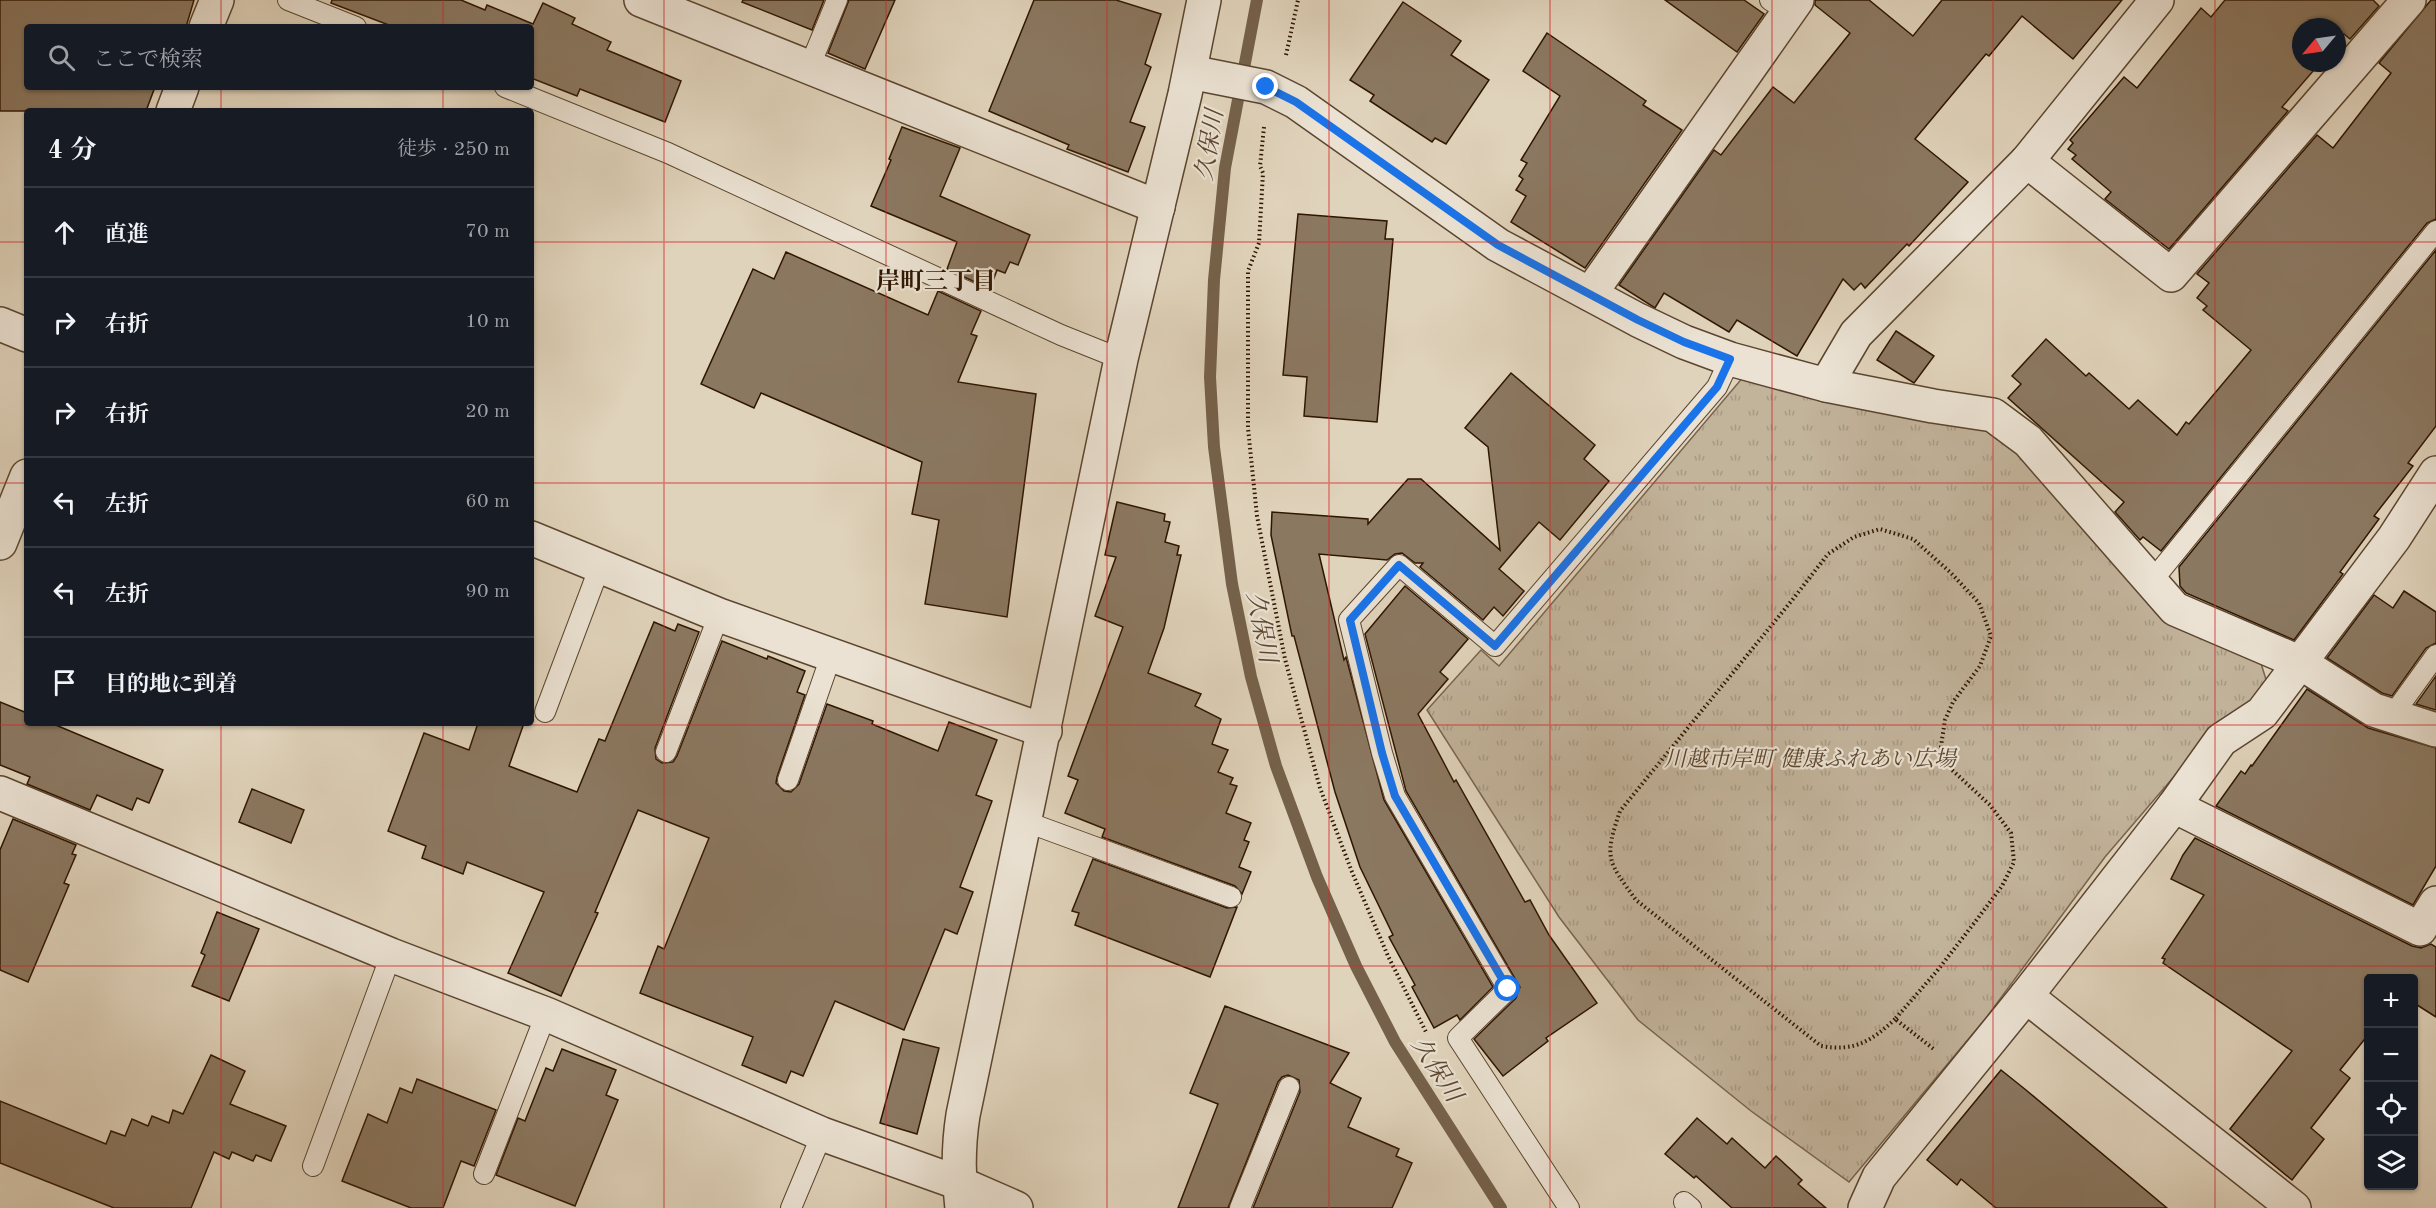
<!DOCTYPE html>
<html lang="ja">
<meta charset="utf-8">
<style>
body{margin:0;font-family:"Old Standard TT","Noto Serif JP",serif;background:#20242c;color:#f1f3f6}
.controls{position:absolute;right:18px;bottom:18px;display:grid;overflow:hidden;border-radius:6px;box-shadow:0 2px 4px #0004}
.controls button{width:54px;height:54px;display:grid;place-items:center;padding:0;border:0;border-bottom:2px solid #363941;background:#171b24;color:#f1f3f6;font:30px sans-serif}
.compass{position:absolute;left:2292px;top:18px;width:54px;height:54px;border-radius:50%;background:#171b24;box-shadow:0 2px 4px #0004;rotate:241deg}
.stop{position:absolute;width:18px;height:18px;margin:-14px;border:4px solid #1a73e8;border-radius:50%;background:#fff}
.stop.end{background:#1a73e8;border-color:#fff;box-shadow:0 2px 6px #0008}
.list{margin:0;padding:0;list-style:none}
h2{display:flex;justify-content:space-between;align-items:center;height:78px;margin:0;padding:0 24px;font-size:26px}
h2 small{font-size:20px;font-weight:400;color:#9ea1a6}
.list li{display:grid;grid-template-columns:39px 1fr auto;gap:18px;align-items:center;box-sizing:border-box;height:90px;padding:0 24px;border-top:2px solid #363941}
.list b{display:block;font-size:22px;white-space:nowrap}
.list em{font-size:20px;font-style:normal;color:#9ea1a6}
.icon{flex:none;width:33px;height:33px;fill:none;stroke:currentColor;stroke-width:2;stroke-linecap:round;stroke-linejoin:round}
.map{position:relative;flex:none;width:2436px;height:1208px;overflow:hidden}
.search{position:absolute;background:#171b24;box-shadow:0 2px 4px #0004;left:24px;top:24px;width:510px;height:66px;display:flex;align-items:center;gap:15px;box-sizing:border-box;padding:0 21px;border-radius:6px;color:#9ea1a6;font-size:22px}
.panel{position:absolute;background:#171b24;box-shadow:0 2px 4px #0004;left:24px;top:108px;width:510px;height:618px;border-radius:6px}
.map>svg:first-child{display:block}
.grass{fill:url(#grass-tufts);stroke:#78644e;stroke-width:1.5}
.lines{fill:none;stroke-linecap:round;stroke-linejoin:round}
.stream{stroke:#75614a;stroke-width:12}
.building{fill:#8b7861;stroke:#2f1600;stroke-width:1.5}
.service-casing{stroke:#5b452f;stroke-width:22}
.minor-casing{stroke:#5b452f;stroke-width:36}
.path{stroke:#2f1600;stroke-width:4;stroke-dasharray:1.5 3;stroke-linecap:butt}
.service{stroke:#ebe2d3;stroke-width:20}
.minor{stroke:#ebe2d3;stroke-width:33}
.route{stroke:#1a73e8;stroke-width:8}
.grid{fill:none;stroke:#d62828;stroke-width:1.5;stroke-opacity:0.55}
.labels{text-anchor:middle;stroke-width:4.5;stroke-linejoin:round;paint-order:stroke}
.park-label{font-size:22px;font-style:italic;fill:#5b452e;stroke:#ebe2d3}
.water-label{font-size:24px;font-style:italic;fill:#5e4831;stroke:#ebe2d3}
.neighbourhood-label{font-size:24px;font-weight:bold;fill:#2f1600;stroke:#ebe2d3}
</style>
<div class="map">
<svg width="2436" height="1208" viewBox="0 0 2436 1208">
<defs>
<pattern id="grass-tufts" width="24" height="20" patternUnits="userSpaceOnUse" patternTransform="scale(1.5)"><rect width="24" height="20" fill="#c2b39b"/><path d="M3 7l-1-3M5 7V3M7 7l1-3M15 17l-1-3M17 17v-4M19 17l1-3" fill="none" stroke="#a79984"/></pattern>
</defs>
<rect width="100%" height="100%" fill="#e0d3bb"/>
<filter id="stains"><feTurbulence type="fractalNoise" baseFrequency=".00333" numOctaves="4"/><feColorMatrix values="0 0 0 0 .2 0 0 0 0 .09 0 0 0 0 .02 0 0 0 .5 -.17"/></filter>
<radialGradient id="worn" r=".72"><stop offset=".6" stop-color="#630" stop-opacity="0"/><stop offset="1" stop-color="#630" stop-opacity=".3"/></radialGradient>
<path class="grass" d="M1744 376 1987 428 2011 442 2106 545 2260 660 2268 686 2249 703 2220 723 2105 857 1986 1018 1849 1182 1751 1111 1638 1020 1559 917 1427 710 1481 650 1499 666Z"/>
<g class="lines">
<path class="stream" d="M1257 0 1225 168 1214 280 1210 377 1214 447 1232 584 1251 677 1276 766 1317 877 1356 966 1395 1042 1501 1208"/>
</g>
<g class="building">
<path d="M0 0H194L186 27H27V87H155L146 111H0Z"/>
<path d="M332 0H461L485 10 487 5 533 24 543 3 575 18 572 24 611 42 607 50 681 81 665 122 580 89 577 96 531 78V27H394L331 3Z"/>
<path d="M743 0H824L812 30 742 2Z"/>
<path d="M849 0H895L865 69 828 53Z"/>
<path d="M1034 0H1116L1161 14 1145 64 1151 67 1130 122 1145 127 1128 172 1067 149 1069 145 989 111Z"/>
<path d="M1665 0H1744L1764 14 1737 52Z"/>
<path d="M1815 0H1869L1913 36 1942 0H2122L2073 59 2022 16 1989 56 1986 54 1915 139 1968 182 1909 246 1907 244 1865 288 1861 283 1854 290 1843 279 1797 356 1737 320 1729 332 1664 293 1655 308 1619 285 1714 150 1721 155 1773 87 1794 103 1850 33 1815 5Z"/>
<path d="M2225 0H2373L2379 6 2350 39 2344 34 2337 43V27H2301V63H2320L2282 107 2288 111 2169 249 2105 199 2111 192 2072 159 2076 155 2068 149 2073 143 2070 140 2124 77 2137 88 2201 8 2211 17Z"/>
<path d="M2431 0H2436V219L2427 223 2161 551 2143 537 2140 540 2115 512 2124 502 2008 398 2021 384 2012 376 2046 339 2086 376 2089 373 2129 409 2138 400 2177 435 2186 422 2189 424 2251 350 2203 310 2207 306 2197 298 2209 283 2197 274 2317 135 2333 148 2391 73 2379 63Z"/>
<path d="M1403 2 1461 41 1451 55 1489 80 1446 144 1435 138 1432 142 1370 101 1374 95 1350 80Z"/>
<path d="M1547 33 1646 101 1643 105 1682 130 1585 268 1511 222 1526 196 1516 190 1523 179 1519 176 1527 163 1521 160 1560 96 1523 71Z"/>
<path d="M902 127 960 148 940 196 1030 235 1018 265 1010 262 1005 273 997 270 990 289 947 269 957 242 871 206 891 160 889 159Z"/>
<path d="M1298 214 1387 221 1385 239H1393L1377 422 1304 416 1307 377 1283 375Z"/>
<path d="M2436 250V426L2408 463 2413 466 2374 516 2379 519 2340 572 2343 574 2294 640 2186 593 2180 586 2179 567Z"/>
<path d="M786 252 928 315 938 291 981 311 971 334 977 336 958 382 1036 394 1007 617 925 604 939 520 912 514 922 462 761 393 754 408 701 384 753 269 774 279Z"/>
<path d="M1896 331 1934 356 1914 383 1877 360Z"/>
<path d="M1511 373 1595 445 1584 459 1609 481 1560 540 1539 522 1499 569 1524 591 1503 616 1494 607 1483 620 1420 567 1423 563H1415L1402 553 1395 554 1387 560 1319 554 1344 660 1346 657 1384 800 1493 987 1460 1020 1457 1015 1434 1028 1412 987 1415 985 1389 937 1393 935 1360 867 1335 792 1294 636H1292L1271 535 1272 512 1368 519V524L1408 479H1421L1500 550 1488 447 1465 428Z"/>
<path d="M1117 502 1165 514 1164 521 1170 522 1165 542 1179 546 1177 555H1181L1164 628 1148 673 1201 694 1195 706 1221 719 1212 744 1228 750 1218 772 1233 778 1230 784 1237 786 1226 813 1251 823 1244 840 1249 842 1239 867 1251 872 1242 894 1235 886 1102 837 1105 829 1065 813 1078 780 1068 776 1123 627 1095 616 1116 557 1105 555Z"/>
<path d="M1405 586 1468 639 1440 672 1448 679 1418 714 1454 782 1456 780 1525 902 1530 900 1549 935 1597 1003 1546 1038 1548 1041 1503 1076 1474 1039 1516 998 1520 987 1406 791 1365 634Z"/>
<path d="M2404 591 2436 612V643L2426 648 2392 696 2382 693 2327 658 2374 595 2393 608Z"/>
<path d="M654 622 675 631 678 624 699 632 655 748 656 759 662 763 673 762 677 756 722 641 767 659 768 656 805 671 797 692 805 695 777 777 776 783 784 791 791 792 799 784 827 704 873 721 872 724 938 751 949 722 997 740 976 795 992 801 960 887 973 892 957 934 945 929 904 1030 835 1001 803 1076 791 1071 786 1083 742 1065 753 1037 640 993 658 946 664 949 709 838 638 810 595 912 598 913 561 996 508 973 544 892 467 862 463 874 422 858 426 846 388 831 424 733 469 750 478 723H524L509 766 577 792 599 739 605 741Z"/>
<path d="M2436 676V710L2416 704Z"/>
<path d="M2307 689 2368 728 2436 748V866L2413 905 2216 806 2241 771 2245 774 2251 765 2252 766Z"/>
<path d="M0 702 27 713V723H51L163 770 149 803 137 798 132 810 97 795 90 810 27 784 30 777 0 765Z"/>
<path d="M252 789 304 810 291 843 239 822Z"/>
<path d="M13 819 76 845 72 854 76 855 64 883 69 885 28 982 0 970V850Z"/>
<path d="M2195 838 2412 946 2421 948 2431 944 2436 947V1017L2414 1003V978H2373L2368 975V1035L2340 1070 2350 1078 2311 1128 2324 1139 2292 1180 2230 1129 2292 1051 2163 963 2165 959 2162 958 2204 895 2171 879 2183 855Z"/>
<path d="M1093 859 1227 908 1237 907 1210 977 1075 925 1079 913 1072 911Z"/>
<path d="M217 912 259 929 229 1001 192 986 205 955 201 953Z"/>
<path d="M1225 1006 1349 1053 1330 1083 1361 1098 1348 1127 1399 1149 1396 1156 1412 1163 1392 1208H1253L1300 1092 1299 1080 1288 1075 1282 1077 1278 1082 1228 1208H1178L1218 1104 1190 1093Z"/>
<path d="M903 1039 939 1048 917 1134 880 1123Z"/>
<path d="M562 1049 616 1070 606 1095 618 1100 575 1206 496 1175 518 1118 525 1121 546 1068 553 1071Z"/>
<path d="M211 1055 245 1071 230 1104 286 1126 271 1161 256 1155 253 1161 232 1152 229 1159 214 1152 191 1208H114L0 1163V1101L106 1144 111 1131 125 1136 132 1119 148 1126 152 1116 169 1123 173 1110 183 1114Z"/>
<path d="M2001 1070 2026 1090 2167 1208H1996L1961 1179 1957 1185 1927 1160Z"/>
<path d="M417 1079 496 1110 474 1166 461 1161 443 1208H411L342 1181 368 1114 387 1123 400 1088 412 1093Z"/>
<path d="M1697 1118 1727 1144 1732 1138 1765 1168 1776 1156 1802 1180 1798 1184 1826 1208H1732L1696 1176 1694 1178 1665 1154Z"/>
</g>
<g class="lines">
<g class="service-casing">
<g id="service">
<path d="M288 0 356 27"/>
<path d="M1770 0 1787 11"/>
<path d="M809 68 837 0"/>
<path d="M505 87 668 153 1061 335 1121 359"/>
<path d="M2152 581 2436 231"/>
<path d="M545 712 600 566"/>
<path d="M2392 716 2436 655"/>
<path d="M666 752 719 615"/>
<path d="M788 780 832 653"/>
<path d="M1024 821 1231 897"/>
<path d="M313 1166 391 955"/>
<path d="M484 1174 546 1014"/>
<path d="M1684 1202 1691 1208"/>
<path d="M791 1208 822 1134"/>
<path d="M1240 1208 1289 1087"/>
<path d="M1569 1208 1458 1038 1508 989 1395 796 1382 753 1349 620 1399 565 1495 646 1717 387 1730 359"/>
</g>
</g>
<g class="minor-casing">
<g id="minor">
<path d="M641 0 1158 207"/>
<path d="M206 27 217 0"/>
<path d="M1190 72 1266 87 1296 102 1498 245 1638 320 1684 342 1730 359 1826 385 1933 406 1993 415 2028 441 2175 609 2301 663 2374 710 2436 730"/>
<path d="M173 111 182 87"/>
<path d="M2027 161 2171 275 2409 0"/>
<path d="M1590 294 1797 0"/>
<path d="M0 324 27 335"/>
<path d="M1826 385 1856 334 2027 161 2157 0"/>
<path d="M531 538 719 615 1045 731"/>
<path d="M0 543 27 476"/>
<path d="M0 793 391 955 546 1014 822 1134 959 1183 1016 1208"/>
<path d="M2174 806 2420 929 2436 903"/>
<path d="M2026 996 2294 1208"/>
<path d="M962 1208C958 1176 958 1147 963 1115L1121 359 1185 94 1204 0"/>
<path d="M1865 1208 1879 1177 2026 996 2174 806 2221 740 2262 713 2394 538 2436 473"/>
</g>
</g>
<g class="path">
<path d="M1286 55 1298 0"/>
<path d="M1264 127 1260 166 1263 173 1259 243 1248 271V428L1257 516 1285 659 1320 788 1352 872 1388 956 1427 1034"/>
<path d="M1895 1019C1872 1041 1854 1052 1821 1046L1636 900C1607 860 1604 858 1620 811L1793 599 1828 554 1854 537 1880 529 1913 539 1951 573 1979 603 1991 636 1980 666 1953 702 1945 720 1941 746 1952 770 1990 805 2011 833 2014 862 2002 886 1975 922 1937 971 1895 1019 1935 1050"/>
</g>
<use href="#service" class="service"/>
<use href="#minor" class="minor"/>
</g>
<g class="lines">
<path class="route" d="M1266 87 1296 102 1498 245 1638 320 1684 342 1730 359 1717 387 1495 646 1399 565 1350 620 1382 753 1395 796 1508 989"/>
</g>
<path class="grid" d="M221 0V27M443 0V27M664 0V1208M886 0V1208M1107 0V1208M1329 0V1208M1550 0V1208M1772 0V1208M1993 0V1208M2215 0V1208M221 87V111M443 87V111M0 242H27M531 242H2436M0 483H27M531 483H2436M221 723V1208M443 723V1208M0 725H2436M0 966H2436"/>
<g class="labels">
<g class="park-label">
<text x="1810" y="766">川越市岸町 健康ふれあい広場</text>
</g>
<g class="water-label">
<text transform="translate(1209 145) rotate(-81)" y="8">久保川</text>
<text transform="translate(1262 627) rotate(79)" y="8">久保川</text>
<text transform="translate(1437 1069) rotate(57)" y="8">久保川</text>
</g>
<g class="neighbourhood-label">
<text x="936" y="289">岸町三丁目</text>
</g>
</g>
<rect width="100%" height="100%" filter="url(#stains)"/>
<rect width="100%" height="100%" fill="url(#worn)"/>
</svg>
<div class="controls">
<button>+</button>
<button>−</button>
<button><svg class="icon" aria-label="locate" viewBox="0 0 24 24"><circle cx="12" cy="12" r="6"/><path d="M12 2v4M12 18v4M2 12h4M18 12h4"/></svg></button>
<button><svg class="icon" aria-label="layers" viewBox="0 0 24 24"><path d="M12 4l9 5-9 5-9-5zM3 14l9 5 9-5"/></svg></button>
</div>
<svg class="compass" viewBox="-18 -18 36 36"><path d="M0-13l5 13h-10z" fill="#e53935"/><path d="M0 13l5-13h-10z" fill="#9ea1a6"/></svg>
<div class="stop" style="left:1508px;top:989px"></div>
<div class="stop end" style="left:1266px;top:87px"></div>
<div class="search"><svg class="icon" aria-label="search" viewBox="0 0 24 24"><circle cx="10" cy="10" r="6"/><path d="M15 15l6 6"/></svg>ここで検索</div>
<section class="panel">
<h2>4 分<small>徒歩 · 250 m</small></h2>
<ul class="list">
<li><svg class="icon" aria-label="ahead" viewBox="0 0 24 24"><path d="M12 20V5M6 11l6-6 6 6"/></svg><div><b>直進</b></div><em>70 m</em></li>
<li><svg class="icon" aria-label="right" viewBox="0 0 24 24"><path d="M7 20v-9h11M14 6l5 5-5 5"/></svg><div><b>右折</b></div><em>10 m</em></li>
<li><svg class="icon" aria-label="right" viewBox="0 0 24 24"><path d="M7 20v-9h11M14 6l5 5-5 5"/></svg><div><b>右折</b></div><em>20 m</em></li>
<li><svg class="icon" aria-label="left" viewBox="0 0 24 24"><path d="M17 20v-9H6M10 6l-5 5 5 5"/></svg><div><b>左折</b></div><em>60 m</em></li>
<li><svg class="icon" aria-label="left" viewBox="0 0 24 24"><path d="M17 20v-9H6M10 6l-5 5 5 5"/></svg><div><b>左折</b></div><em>90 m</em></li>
<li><svg class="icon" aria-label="arrive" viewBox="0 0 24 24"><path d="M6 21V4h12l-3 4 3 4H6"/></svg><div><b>目的地に到着</b></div></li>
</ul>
</section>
</div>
